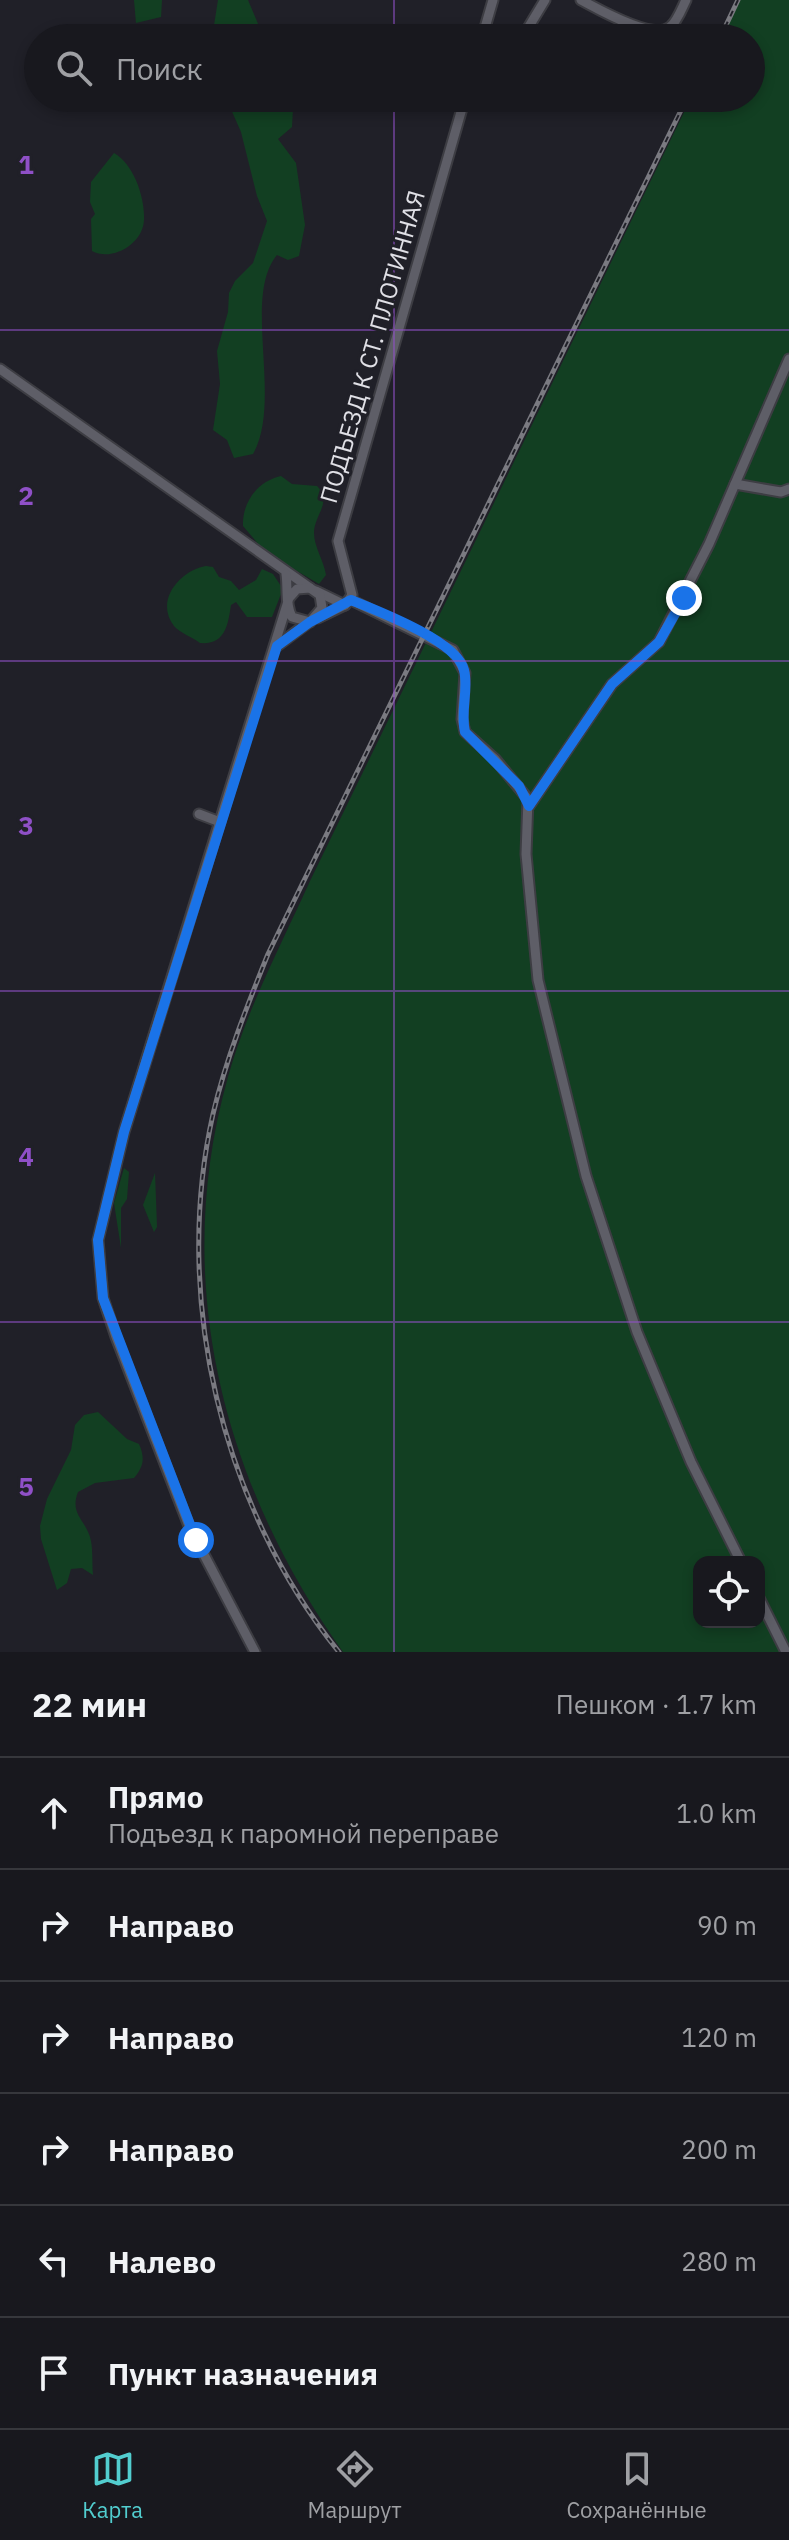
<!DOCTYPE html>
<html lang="ru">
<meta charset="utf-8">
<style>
body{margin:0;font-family:"IBM Plex Sans",sans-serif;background:#212127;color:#f1f3f6}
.controls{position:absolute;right:24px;bottom:24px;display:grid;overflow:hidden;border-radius:16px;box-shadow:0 4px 12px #0003}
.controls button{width:72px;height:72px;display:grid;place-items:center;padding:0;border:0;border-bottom:2px solid #36373c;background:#18181e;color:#f1f3f6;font:40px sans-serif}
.stop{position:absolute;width:24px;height:24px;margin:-18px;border:6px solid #1a73e8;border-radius:50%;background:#fff}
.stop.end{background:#1a73e8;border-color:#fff;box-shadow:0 2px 8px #0008}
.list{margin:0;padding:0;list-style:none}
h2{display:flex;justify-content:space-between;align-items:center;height:104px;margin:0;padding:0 32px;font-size:34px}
h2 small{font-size:26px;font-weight:400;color:#9fa0a4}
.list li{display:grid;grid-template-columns:52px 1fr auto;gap:24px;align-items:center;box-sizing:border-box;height:112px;padding:0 32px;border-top:2px solid #36373c}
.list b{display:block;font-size:30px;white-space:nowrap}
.list p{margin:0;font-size:26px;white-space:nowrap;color:#9fa0a4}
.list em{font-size:26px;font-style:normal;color:#9fa0a4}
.icon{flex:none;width:44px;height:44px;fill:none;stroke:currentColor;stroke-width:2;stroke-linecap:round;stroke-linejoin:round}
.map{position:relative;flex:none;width:789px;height:1652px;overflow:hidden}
.search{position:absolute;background:#18181e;box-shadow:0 4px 12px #0003;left:24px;right:24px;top:24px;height:88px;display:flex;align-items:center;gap:20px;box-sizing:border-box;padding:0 28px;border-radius:44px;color:#9fa0a4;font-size:30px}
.sheet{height:776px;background:#18181e}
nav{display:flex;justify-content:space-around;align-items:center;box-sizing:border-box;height:112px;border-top:2px solid #36373c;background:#18181e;font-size:22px;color:#9fa0a4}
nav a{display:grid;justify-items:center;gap:4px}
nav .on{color:#52cdcf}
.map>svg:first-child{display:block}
.green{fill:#123f22;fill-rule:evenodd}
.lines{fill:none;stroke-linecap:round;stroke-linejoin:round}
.minor-casing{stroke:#3d3d43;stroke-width:13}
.minor{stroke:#5e5e67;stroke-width:9}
.rail-casing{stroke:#7a7a81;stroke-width:5}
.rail{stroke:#202028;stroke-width:2;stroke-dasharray:6;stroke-linecap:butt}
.route{stroke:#1a73e8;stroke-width:10}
.grid{fill:none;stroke:#8f50c7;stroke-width:2;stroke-opacity:0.55}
.labels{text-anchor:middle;stroke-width:6;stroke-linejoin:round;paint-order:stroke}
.street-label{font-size:24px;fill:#e0e0e6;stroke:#202028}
.grid-label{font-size:26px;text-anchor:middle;font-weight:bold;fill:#8f50c7;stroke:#202028;stroke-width:6;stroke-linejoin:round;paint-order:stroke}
</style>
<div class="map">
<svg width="789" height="1652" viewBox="0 0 789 1652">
<rect width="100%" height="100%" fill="#202028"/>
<g class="green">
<path d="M134 0H162L161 17 136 23Z"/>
<path d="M218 0H248L264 38H212Z"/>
<path d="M738 0H789V1652H343C223 1483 170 1281 228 1077 247 1009 281 945 310 881L691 98H751V38H720ZM699 1562H759V1622H699Z"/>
<path d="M226 98H282L293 109 292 127 278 139 296 163 305 225 299 256 288 260 277 255C242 297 283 401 253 454L234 458 227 440 213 430 220 384 217 351 228 312 229 293 235 281 253 263 267 221 257 196 241 132Z"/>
<path d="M114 153C134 164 145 198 144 220 143 244 112 262 92 251L91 219 95 214 90 202 91 182Z"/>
<path d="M281 476 292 484 317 486C333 502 314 515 314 533 314 547 324 561 326 575L319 584 265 552 243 526C242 502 258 481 281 476Z"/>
<path d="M206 566 213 567 219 577 231 581 239 590 256 580 262 569 273 574 283 589 272 617H247L236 602 231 605C228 624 226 645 200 643 192 637 180 633 174 626 154 600 181 570 206 566Z"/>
<path d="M124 1168 129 1172 127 1199 121 1208V1248L114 1203Z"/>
<path d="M155 1173 157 1227 154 1232 143 1205Z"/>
<path d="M98 1412 127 1439 139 1444C145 1458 144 1466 134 1478L95 1483 78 1492C69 1515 87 1520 91 1541 93 1552 92 1564 93 1575L82 1568 71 1569 67 1583 57 1590 41 1539 40 1526 47 1499 71 1450 75 1425 84 1415Z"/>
</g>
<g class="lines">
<g class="minor-casing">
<g id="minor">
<path d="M581 0C598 9 653 41 670 27 677 22 682 8 686 0"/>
<path d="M482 38 493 0"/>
<path d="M522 38 545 0"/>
<path d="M0 369 310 588"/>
<path d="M735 484 781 492 789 489"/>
<path d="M316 591 345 605"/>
<path d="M351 600 453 650 465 673 462 719 465 732 495 759 528 799 526 854 538 980 586 1176 637 1332 691 1462 741 1562"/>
<path d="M318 618 345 605 352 595 338 541 465 98"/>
<path d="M277 646 309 622"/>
<path d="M529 806 612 684 659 642 709 544 789 359"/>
<path d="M199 814 220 822"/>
<path d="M759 1598 786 1652"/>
<path d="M255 1652 189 1526 116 1337 103 1298 98 1240 124 1132 289 598 297 589 310 588 320 595 322 608 310 622 292 617C285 605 288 587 286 574"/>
</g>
</g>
<use href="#minor" class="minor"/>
<g class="rail-casing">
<g id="rail">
<path d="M720 38 738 0"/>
<path d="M339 1652C221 1507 172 1296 213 1114 226 1059 247 1006 268 954L687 98"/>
</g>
</g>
<use href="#rail" class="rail"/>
</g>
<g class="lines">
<path class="route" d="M196 1540 103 1298 98 1240 124 1132 277 646 310 622 351 600C378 611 457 641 464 670 469 690 460 711 465 732L519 786 529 806 612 684 659 642 684 598"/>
</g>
<path class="grid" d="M394 0V38M394 98V1652M0 330H789M0 661H789M0 991H789M0 1322H789"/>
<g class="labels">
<g class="street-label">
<text transform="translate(373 347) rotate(-74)" y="8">ПОДЪЕЗД К СТ. ПЛОТИННАЯ</text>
</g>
</g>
<g class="grid-label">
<text x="26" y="174">1</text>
<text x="26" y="505">2</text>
<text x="26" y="835">3</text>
<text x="26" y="1166">4</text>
<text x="26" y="1496">5</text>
</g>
</svg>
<div class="controls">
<button><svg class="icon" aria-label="locate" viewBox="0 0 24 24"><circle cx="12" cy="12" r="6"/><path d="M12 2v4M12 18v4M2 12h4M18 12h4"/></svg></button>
</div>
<div class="stop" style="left:196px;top:1540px"></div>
<div class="stop end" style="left:684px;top:598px"></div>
<div class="search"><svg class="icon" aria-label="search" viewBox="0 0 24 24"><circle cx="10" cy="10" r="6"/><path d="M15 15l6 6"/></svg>Поиск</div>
</div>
<section class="sheet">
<h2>22 мин<small>Пешком · 1.7 km</small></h2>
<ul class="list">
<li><svg class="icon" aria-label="ahead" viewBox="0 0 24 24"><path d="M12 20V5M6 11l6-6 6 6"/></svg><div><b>Прямо</b><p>Подъезд к паромной переправе</p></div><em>1.0 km</em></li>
<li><svg class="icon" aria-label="right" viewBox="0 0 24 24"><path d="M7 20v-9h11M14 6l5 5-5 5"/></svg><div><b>Направо</b></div><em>90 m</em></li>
<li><svg class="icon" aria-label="right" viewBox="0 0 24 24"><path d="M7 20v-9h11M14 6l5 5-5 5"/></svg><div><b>Направо</b></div><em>120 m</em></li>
<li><svg class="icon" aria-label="right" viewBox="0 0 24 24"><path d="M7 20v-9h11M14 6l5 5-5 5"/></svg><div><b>Направо</b></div><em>200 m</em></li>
<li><svg class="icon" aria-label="left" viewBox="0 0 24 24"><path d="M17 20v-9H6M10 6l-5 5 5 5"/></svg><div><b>Налево</b></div><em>280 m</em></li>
<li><svg class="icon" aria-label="arrive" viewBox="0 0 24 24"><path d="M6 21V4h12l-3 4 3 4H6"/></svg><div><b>Пункт назначения</b></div></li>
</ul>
</section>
<nav>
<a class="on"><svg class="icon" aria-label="map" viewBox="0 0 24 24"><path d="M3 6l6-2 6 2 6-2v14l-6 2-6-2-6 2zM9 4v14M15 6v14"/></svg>Карта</a>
<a><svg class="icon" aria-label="directions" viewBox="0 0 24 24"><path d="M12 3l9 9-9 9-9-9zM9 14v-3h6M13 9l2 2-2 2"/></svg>Маршрут</a>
<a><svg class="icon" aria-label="saved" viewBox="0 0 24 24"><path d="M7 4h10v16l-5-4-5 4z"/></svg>Сохранённые</a>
</nav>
